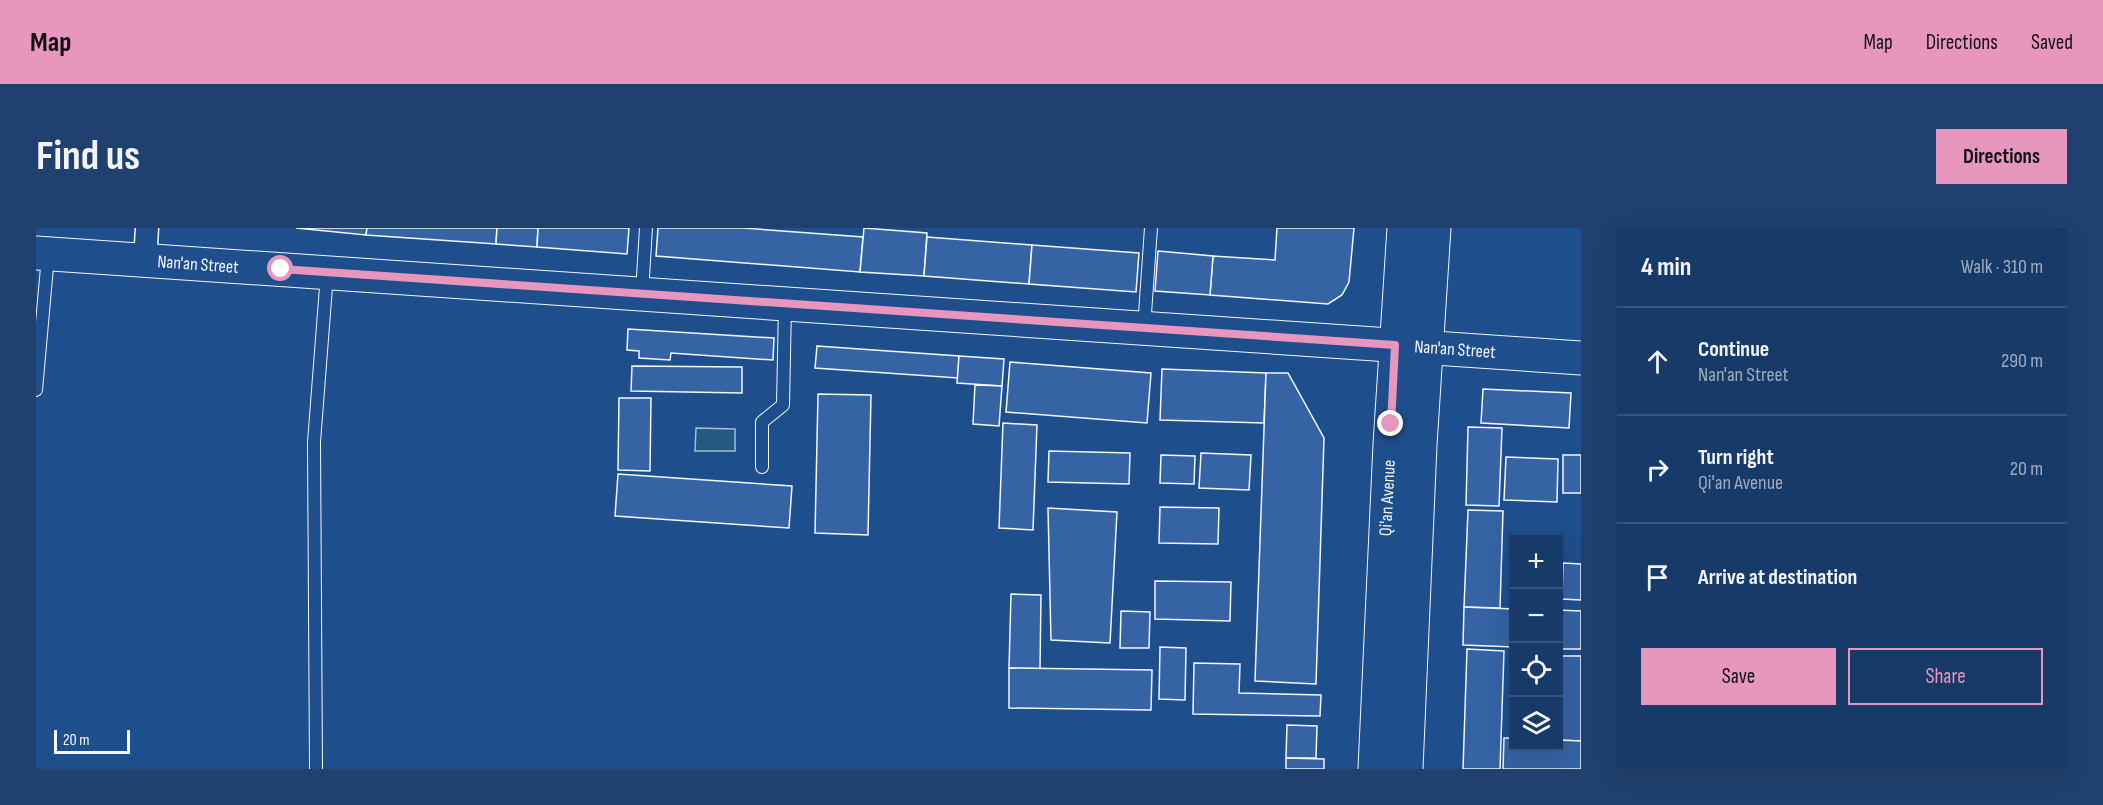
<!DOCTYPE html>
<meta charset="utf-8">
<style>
body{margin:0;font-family:"Sofia Sans Condensed",sans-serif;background:#20416f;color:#f1f3f6}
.controls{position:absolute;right:18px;bottom:18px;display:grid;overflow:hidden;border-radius:0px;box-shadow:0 6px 24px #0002}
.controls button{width:54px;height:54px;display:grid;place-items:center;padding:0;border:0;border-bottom:2px solid #36547d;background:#173a69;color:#f1f3f6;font:30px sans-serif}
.scale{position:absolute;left:18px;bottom:15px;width:76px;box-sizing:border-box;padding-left:6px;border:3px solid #f2f6ff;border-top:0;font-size:16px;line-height:21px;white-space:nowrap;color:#f2f6ff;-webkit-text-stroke:4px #1f4e8c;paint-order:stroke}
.stop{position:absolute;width:18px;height:18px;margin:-14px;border:4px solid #e797bd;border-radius:50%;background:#fff}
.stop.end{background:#e797bd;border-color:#fff;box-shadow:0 2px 6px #0008}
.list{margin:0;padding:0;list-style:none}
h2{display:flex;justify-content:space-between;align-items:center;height:78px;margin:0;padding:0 24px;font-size:26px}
h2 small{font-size:20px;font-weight:400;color:#9eadc0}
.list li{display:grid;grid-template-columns:39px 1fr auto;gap:18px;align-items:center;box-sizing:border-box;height:108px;padding:0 24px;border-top:2px solid #36547d}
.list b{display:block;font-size:22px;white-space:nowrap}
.list p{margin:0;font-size:20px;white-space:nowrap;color:#9eadc0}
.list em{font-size:20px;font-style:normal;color:#9eadc0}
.actions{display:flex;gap:12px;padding:18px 24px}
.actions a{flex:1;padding:14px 0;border:2px solid #e797bd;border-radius:0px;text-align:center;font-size:21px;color:#e797bd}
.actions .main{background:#e797bd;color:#111}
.icon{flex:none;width:33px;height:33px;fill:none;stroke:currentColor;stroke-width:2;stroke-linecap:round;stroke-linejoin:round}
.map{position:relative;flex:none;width:1545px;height:541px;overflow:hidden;border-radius:0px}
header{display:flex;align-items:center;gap:36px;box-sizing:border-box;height:84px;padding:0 30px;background:#e797bd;color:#111}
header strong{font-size:28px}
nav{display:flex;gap:33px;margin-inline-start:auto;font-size:21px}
.intro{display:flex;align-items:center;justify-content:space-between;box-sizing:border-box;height:144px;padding:0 36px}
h1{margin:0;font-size:42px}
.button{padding:15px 27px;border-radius:0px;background:#e797bd;color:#111;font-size:21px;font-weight:700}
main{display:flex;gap:36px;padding:0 36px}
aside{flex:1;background:#173a69;border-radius:0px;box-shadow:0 6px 24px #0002}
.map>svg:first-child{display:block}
.green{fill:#245a82;stroke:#a8bbd7;stroke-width:1.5}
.building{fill:#3563a3;stroke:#f2f6ff;stroke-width:1.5}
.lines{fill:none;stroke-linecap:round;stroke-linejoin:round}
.service-casing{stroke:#f2f6ff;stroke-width:14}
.minor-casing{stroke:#f2f6ff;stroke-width:25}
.secondary-casing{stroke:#f2f6ff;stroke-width:35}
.service{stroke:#1f4e8c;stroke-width:12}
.minor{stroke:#1f4e8c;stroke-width:22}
.secondary{stroke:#1f4e8c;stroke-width:33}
.route{stroke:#e797bd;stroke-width:8}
.labels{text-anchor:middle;stroke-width:4.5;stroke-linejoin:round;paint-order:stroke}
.street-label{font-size:18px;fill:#f2f6ff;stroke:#1f4e8c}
</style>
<header>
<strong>Map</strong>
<nav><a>Map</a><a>Directions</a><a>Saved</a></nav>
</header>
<div class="intro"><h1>Find us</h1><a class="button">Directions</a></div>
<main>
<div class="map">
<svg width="1545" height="541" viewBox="0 0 1545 541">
<rect width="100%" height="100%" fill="#1f4e8c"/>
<path class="green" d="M660 200 699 201V223H659Z"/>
<g class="building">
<path d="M260 0H331L330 7Z"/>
<path d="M331 0H461L460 16 330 7Z"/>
<path d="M461 0H502L501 19 460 16Z"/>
<path d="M502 0H593L591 26 501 19Z"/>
<path d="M622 0H707L827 9 824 44 620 28Z"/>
<path d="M828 0 891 5 888 48 824 44Z"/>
<path d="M1241 0H1318L1313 54 1306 67 1292 76 1174 67 1177 28 1239 32Z"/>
<path d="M891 9 996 17 993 56 888 48Z"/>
<path d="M996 17 1103 25 1100 64 993 56Z"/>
<path d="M1122 23 1177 28 1174 67 1119 63Z"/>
<path d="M592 101 738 110 737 132 635 125 634 132 603 130V123L591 122Z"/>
<path d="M781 118 923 128 922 150 779 140Z"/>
<path d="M923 128 968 131 966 158 921 155Z"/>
<path d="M974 134 1115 145 1111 195 970 184Z"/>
<path d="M596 138 706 139V165L595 163Z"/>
<path d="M1126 141 1230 145 1228 195 1124 192Z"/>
<path d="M1230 145H1252L1288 210 1280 456 1219 453Z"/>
<path d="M939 157 966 158 963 198 937 196Z"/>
<path d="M1447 161 1535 165 1533 200 1445 195Z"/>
<path d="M782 166 835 167 832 307 779 305Z"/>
<path d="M583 170H615L614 243 582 242Z"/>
<path d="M967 195 1001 197 997 302 963 300Z"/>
<path d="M1432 199 1466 200 1463 278 1430 277Z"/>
<path d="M1013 223 1094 225 1093 256 1012 254Z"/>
<path d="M1165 225 1215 227 1213 262 1163 260Z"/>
<path d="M1125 227 1159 228 1158 256 1124 255Z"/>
<rect x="1527" y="227" width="18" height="38"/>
<path d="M1470 229 1522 231 1521 274 1468 272Z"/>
<path d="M582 246 756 258 753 300 579 288Z"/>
<path d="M1124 279 1183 280 1182 316 1123 315Z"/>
<path d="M1012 280 1081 284 1074 415 1015 412Z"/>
<path d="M1432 282 1467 283 1464 380 1428 379Z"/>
<path d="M1527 335 1545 336V372L1526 371Z"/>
<path d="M1119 353 1195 354 1194 393 1119 391Z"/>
<path d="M975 366 1005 367 1004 441 973 440Z"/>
<path d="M1428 379 1478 381V419L1427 417Z"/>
<path d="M1522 382 1545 383V421H1522Z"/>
<path d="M1085 383 1114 384 1113 420H1084Z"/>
<path d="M1124 419 1150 420 1149 472 1123 471Z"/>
<path d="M1431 421 1468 423 1464 541H1427Z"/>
<path d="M1522 428H1545V513L1522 512Z"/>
<path d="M1158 435 1204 436 1203 465 1285 467 1284 488 1157 486Z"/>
<path d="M973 440 1116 442 1115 482 973 480Z"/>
<path d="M1251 497 1281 498 1280 530H1250Z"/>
<path d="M1468 510H1478V518H1522V512L1545 513V541H1467Z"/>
<path d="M1250 530 1288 531V541H1250Z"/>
</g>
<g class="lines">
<g class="service-casing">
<g id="service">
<path d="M606 65 610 0"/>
<path d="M1108 100 1115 0"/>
<path d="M0 162 12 28"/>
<path d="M726 239V194L747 177 749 77"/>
<path d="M280 541 278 214 291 46"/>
</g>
</g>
<g class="minor-casing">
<path id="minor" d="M109 32 111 0"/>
</g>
<g class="secondary-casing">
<g id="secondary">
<path d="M0 25 1545 130"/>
<path d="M1339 541 1354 216 1368 0"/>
<path d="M1370 541 1384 217 1398 0"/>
</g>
</g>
<use href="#service" class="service"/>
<use href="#minor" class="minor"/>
<use href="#secondary" class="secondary"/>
</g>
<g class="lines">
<path class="route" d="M245 41 1359 117 1355 196"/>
</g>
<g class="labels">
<g class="street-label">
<text transform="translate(162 36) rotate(4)" y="6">Nan'an Street</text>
<text transform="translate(1419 121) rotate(4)" y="6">Nan'an Street</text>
<text transform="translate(1351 270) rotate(-87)" y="6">Qi'an Avenue</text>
</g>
</g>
</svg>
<div class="controls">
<button>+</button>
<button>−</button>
<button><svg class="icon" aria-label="locate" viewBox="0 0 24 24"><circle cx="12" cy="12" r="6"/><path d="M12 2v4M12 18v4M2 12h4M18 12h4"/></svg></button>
<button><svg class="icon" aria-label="layers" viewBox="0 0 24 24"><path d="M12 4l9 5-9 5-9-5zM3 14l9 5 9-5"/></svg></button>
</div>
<div class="scale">20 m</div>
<div class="stop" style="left:245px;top:41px"></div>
<div class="stop end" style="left:1355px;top:196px"></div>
</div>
<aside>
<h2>4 min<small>Walk · 310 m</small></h2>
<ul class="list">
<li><svg class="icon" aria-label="ahead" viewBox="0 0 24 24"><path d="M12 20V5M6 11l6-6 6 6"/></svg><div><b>Continue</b><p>Nan'an Street</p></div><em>290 m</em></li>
<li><svg class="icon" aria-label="right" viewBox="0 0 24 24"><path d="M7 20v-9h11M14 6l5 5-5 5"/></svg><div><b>Turn right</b><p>Qi'an Avenue</p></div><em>20 m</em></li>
<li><svg class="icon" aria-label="arrive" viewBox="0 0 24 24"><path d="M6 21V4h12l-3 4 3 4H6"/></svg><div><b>Arrive at destination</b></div></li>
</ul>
<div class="actions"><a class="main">Save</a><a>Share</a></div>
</aside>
</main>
